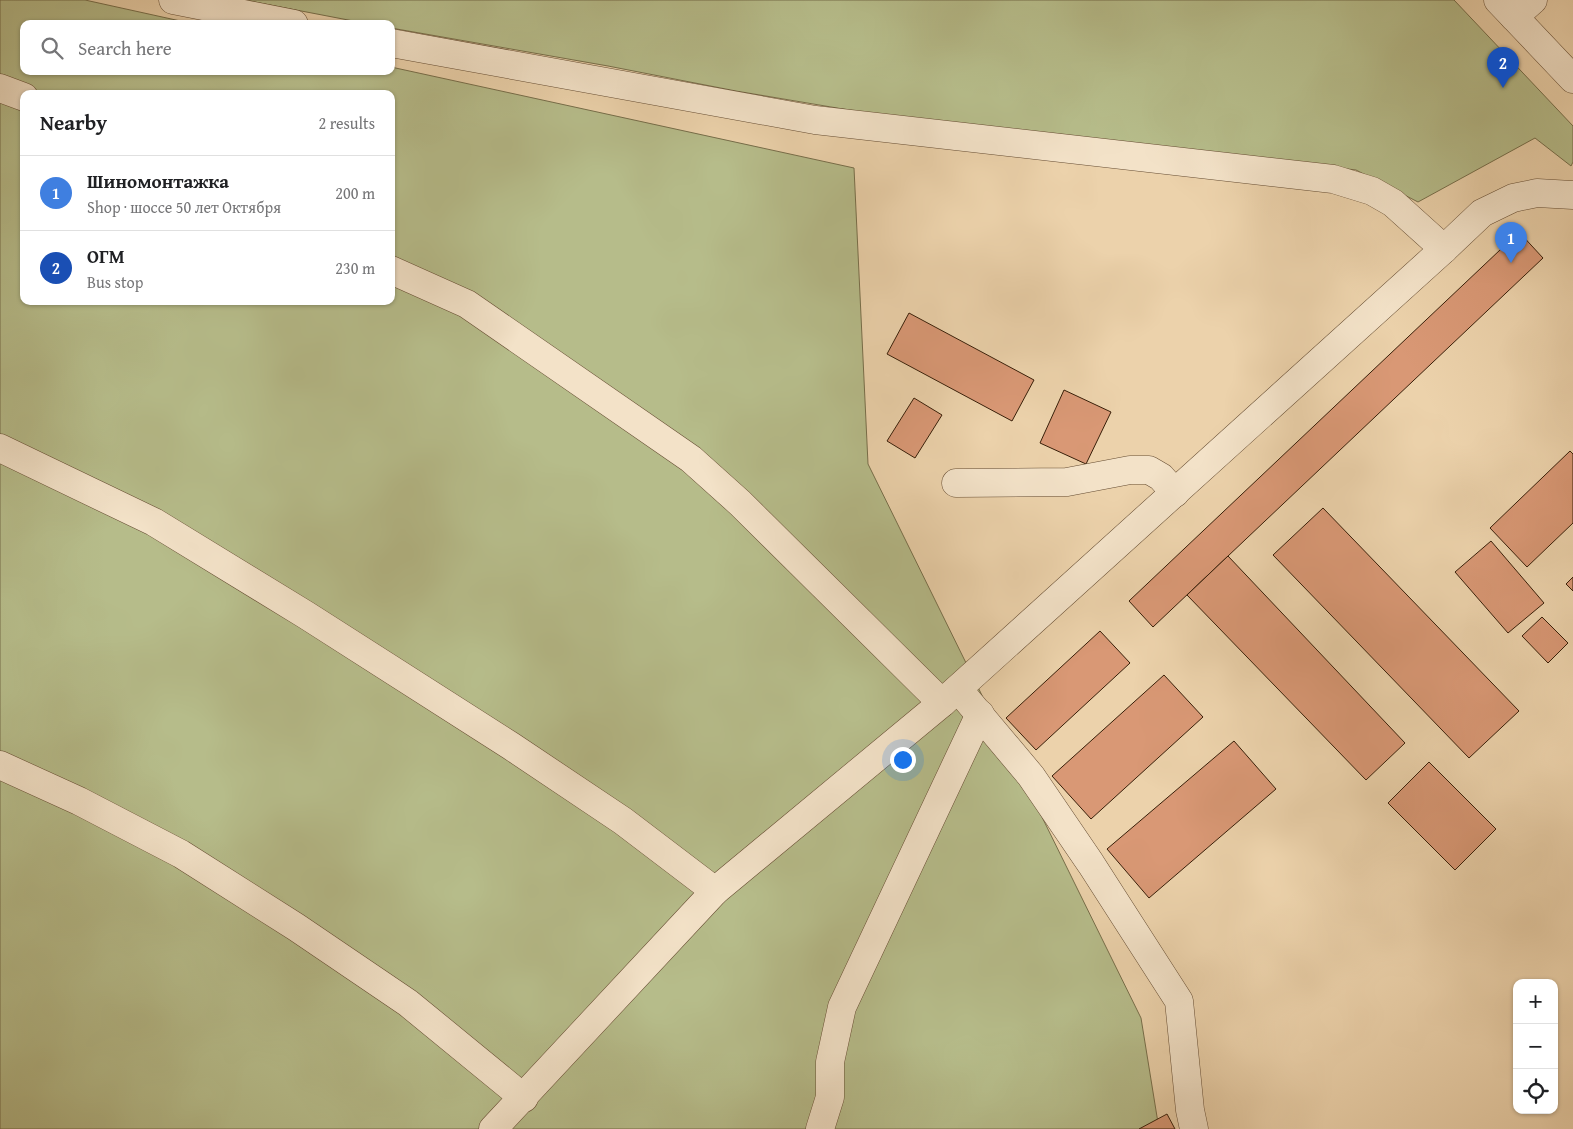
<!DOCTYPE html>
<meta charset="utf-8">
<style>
body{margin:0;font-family:"Gentium Book Plus",serif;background:#f2f2f2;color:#202124}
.controls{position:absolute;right:15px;bottom:15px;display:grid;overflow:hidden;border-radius:10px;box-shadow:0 1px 4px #0004}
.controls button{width:45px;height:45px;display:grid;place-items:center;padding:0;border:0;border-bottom:1px solid #e0e0e0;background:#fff;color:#202124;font:25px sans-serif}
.you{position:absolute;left:902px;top:759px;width:18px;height:18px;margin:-12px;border:4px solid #fff;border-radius:50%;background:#1a73e8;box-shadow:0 0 0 8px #1a73e833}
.badge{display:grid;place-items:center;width:32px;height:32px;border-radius:50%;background:#8f2418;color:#fff;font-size:16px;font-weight:700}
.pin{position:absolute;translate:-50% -41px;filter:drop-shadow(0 1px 2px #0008)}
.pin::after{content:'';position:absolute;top:26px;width:18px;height:15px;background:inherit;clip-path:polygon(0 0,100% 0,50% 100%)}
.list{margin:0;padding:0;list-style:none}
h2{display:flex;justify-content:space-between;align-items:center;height:65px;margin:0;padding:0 20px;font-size:21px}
h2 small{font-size:16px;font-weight:400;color:#757577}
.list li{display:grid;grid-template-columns:32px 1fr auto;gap:15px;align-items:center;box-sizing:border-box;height:75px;padding:0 20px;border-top:1px solid #e0e0e0}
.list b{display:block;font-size:19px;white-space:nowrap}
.list p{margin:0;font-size:16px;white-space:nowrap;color:#757577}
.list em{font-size:16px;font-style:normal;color:#757577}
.icon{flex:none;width:28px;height:28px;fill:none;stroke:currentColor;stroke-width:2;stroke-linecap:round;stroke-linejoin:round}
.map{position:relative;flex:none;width:1573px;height:1129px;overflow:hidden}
.search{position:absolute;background:#fff;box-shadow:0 1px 4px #0004;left:20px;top:20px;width:375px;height:55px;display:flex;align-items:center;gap:12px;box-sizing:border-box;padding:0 18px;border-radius:10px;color:#757577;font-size:19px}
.panel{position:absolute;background:#fff;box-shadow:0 1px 4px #0004;left:20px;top:90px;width:375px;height:215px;border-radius:10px}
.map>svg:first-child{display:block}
.green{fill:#b6bc8a;stroke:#776e4a;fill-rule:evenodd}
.building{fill:#d99875;stroke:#381f09}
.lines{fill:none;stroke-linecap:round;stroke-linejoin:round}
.minor-casing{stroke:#654c32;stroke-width:29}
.minor{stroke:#f3e2c8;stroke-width:28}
</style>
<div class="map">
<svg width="1573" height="1129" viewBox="0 0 1573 1129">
<rect width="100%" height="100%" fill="#ecd2ab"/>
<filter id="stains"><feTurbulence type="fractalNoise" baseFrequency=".004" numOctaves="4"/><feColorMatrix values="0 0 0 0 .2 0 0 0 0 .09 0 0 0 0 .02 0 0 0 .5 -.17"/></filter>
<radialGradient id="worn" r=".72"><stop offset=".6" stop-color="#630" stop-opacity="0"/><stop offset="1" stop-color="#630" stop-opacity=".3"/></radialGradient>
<g class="green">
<path d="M0 0H85L194 24H24V71H391V67L854 168 868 464 1141 1018 1159 1129H0ZM24 94H391V301H24Z"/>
<path d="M244 0H1454L1573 126V162L1571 166 1535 138 1418 202 1356 170 1058 134 956 128 736 91 608 66 391 28V24H369Z"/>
</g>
<g class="building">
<path d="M1519 232 1543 258 1153 627 1129 601Z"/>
<path d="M909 313 1034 380 1012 421 887 354Z"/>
<path d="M1064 390 1111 412 1086 464 1040 443Z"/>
<path d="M914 398 942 415 915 458 887 441Z"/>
<path d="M1570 451 1573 454V523L1527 567 1490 528Z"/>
<path d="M1323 508 1519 711 1469 758 1273 555Z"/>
<path d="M1491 541 1544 603 1508 633 1455 572Z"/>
<path d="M1228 556 1405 743 1366 780 1187 595Z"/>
<path d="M1573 577V591L1566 584Z"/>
<path d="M1542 617 1568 643 1548 663 1522 636Z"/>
<path d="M1100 631 1130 663 1036 750 1006 718Z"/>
<path d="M1164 675 1203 717 1091 819 1052 776Z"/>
<path d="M1234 741 1276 789 1149 898 1107 849Z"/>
<path d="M1429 762 1496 829 1455 870 1388 803Z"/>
<path d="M1167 1114 1175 1129H1139Z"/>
</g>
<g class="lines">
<g class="minor-casing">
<g id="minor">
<path d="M173 0 294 24"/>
<path d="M1498 0 1573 79"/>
<path d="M1514 17 1533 0"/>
<path d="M391 43 815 120 1333 179 1372 191 1393 203 1444 249"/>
<path d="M0 88 24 97"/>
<path d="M391 270 467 304 691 459 740 503 942 703"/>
<path d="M0 448 154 522 306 615 511 746 623 821 715 891"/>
<path d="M956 483 1067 482 1130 470H1149L1161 477 1175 493"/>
<path d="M958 689 1031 776 1091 864 1179 1001 1190 1110 1194 1129"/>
<path d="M0 765 79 801 181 854 296 927 408 1003 524 1098"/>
<path d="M493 1129 715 891 942 703 1444 249 1482 213 1513 198 1537 193 1573 195"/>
<path d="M820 1129 830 1097V1062L842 1007 980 714"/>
</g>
</g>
<use href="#minor" class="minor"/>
</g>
<rect width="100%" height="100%" filter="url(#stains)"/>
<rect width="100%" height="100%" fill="url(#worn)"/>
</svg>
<div class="controls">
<button>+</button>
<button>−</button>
<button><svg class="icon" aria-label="locate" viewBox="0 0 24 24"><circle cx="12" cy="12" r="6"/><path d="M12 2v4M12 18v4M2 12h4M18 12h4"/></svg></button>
</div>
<div class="you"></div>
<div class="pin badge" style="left:1511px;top:263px;background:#3f7fe0">1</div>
<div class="pin badge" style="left:1503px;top:88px;background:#1a4fb4">2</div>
<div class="search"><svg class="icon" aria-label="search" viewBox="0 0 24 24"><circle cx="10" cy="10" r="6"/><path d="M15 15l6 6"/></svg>Search here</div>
<section class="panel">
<h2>Nearby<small>2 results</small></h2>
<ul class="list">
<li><span class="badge" style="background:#3f7fe0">1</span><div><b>Шиномонтажка</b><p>Shop · шоссе 50 лет Октября</p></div><em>200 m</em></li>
<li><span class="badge" style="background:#1a4fb4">2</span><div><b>ОГМ</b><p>Bus stop</p></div><em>230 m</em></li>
</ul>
</section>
</div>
